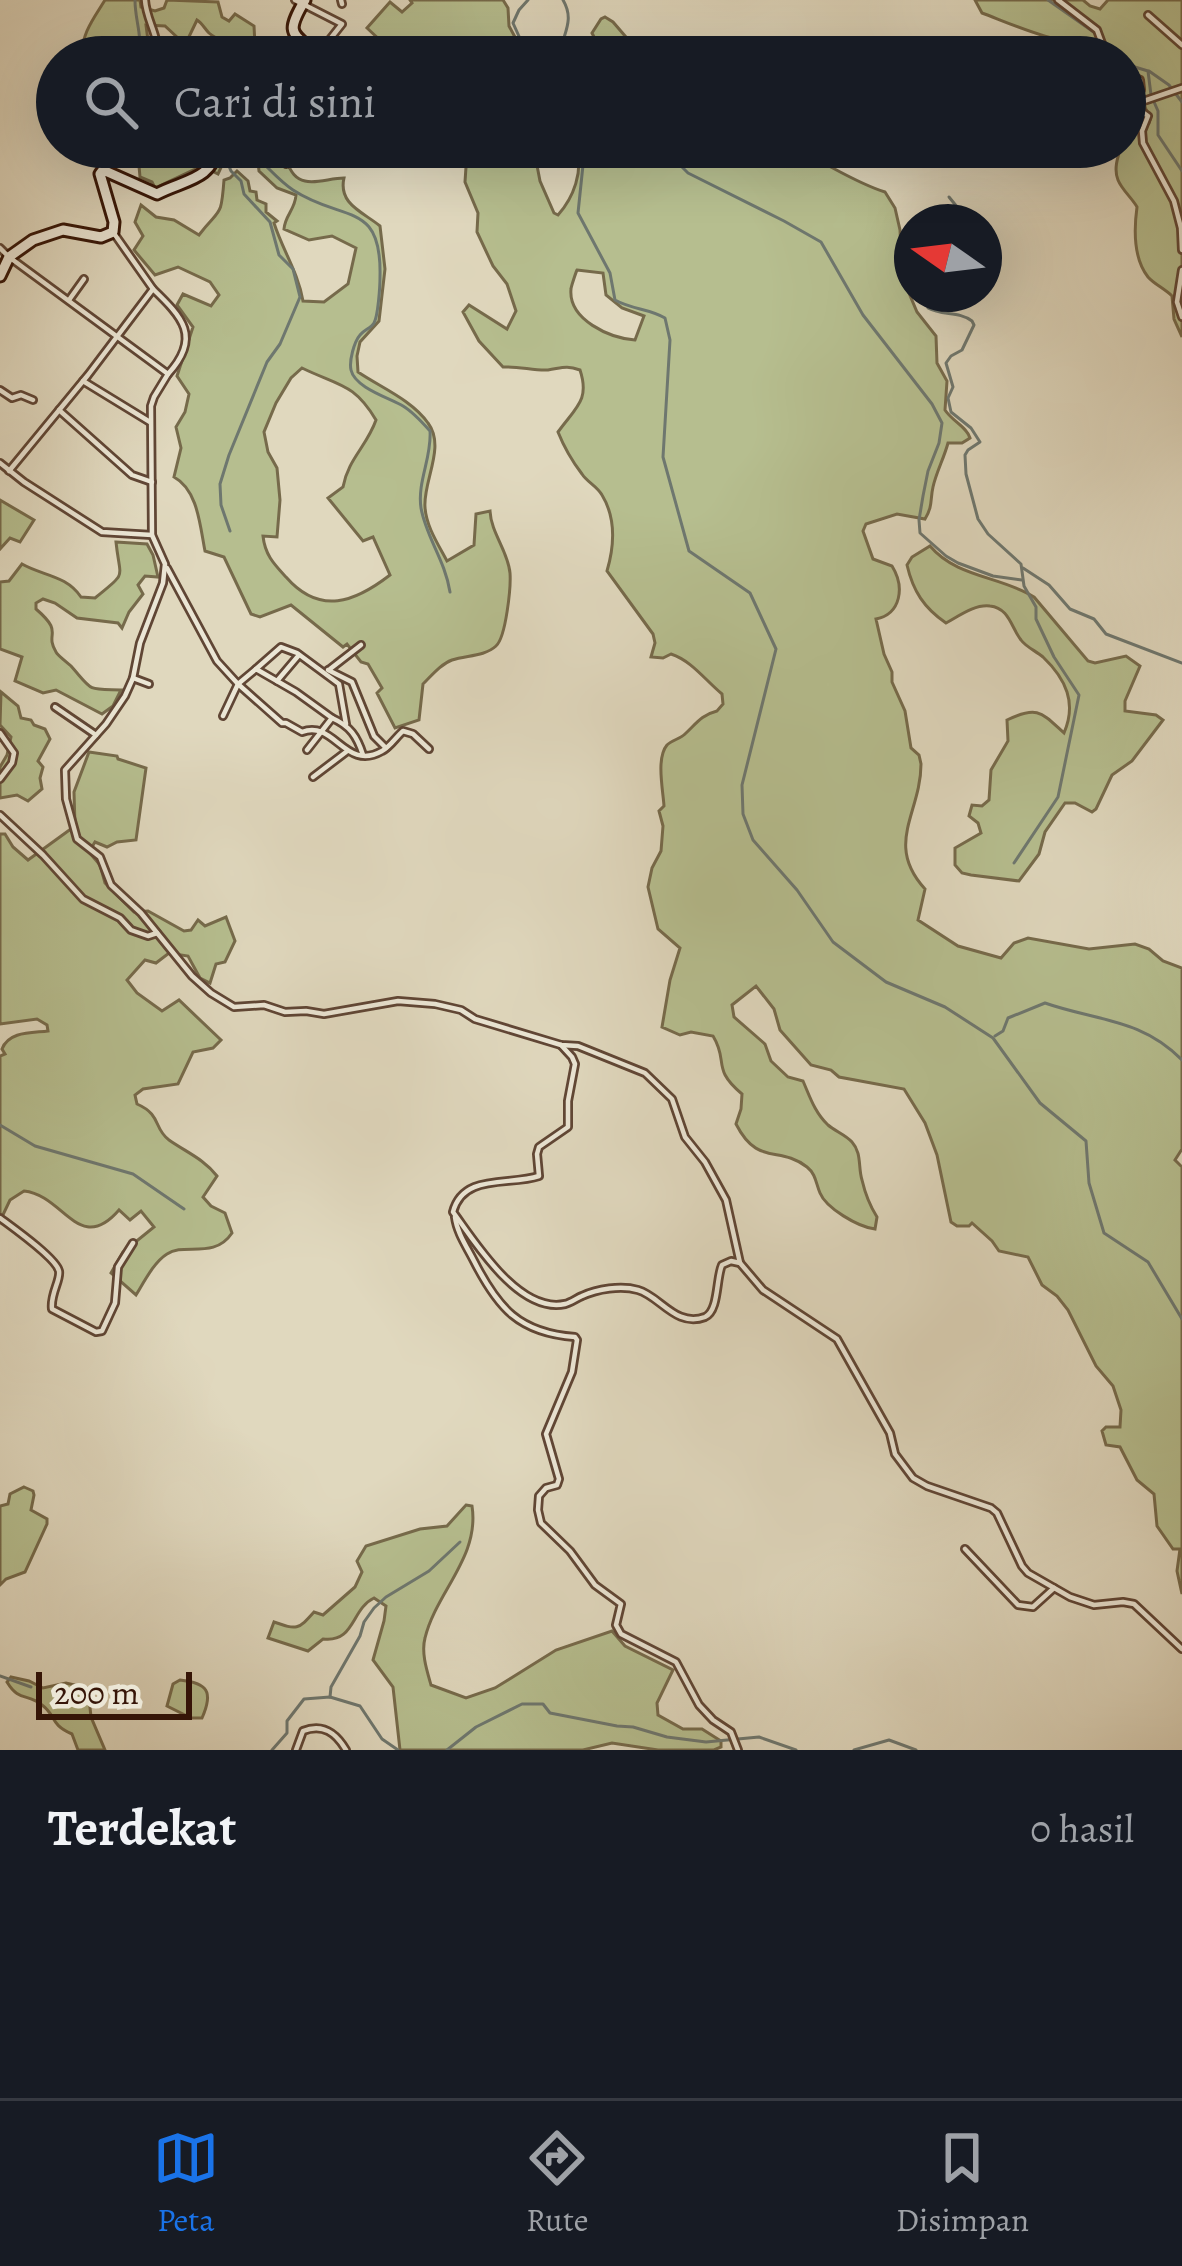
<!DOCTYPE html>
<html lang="id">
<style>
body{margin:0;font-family:Alegreya,serif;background:#20242c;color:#f1f3f6}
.compass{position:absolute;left:894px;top:204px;width:108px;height:108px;border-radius:50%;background:#171b24;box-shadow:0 12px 48px #0002;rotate:284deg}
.scale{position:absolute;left:36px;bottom:30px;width:156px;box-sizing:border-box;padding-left:12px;border:6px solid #361507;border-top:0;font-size:33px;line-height:42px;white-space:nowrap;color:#361507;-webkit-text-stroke:9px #ebe6d5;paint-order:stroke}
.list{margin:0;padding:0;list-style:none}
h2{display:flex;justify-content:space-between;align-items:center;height:156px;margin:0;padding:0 48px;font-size:51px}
h2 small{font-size:39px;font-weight:400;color:#9ea1a6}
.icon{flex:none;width:66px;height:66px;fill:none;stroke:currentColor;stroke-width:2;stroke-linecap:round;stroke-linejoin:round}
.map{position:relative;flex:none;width:1182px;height:1750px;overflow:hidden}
.search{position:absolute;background:#171b24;box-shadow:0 12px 48px #0002;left:36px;right:36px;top:36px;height:132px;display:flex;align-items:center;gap:30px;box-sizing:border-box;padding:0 42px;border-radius:66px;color:#9ea1a6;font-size:45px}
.sheet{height:348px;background:#171b24}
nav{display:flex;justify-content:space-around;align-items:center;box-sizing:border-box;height:168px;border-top:3px solid #363941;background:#171b24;font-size:33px;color:#9ea1a6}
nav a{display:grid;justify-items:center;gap:6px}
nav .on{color:#1a73e8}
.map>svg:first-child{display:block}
.green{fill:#b6be8f;stroke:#766a4b;stroke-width:3;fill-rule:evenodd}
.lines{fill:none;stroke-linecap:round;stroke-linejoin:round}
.stream{stroke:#6e776f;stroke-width:3}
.street-casing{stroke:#604635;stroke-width:10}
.secondary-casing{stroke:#361507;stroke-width:15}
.street{stroke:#ebe6d5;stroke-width:4.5}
.secondary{stroke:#ebe6d5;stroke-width:9}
</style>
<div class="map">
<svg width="1182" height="1750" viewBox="0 0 1182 1750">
<rect width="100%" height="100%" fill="#e0d8be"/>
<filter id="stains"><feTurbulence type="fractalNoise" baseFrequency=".00167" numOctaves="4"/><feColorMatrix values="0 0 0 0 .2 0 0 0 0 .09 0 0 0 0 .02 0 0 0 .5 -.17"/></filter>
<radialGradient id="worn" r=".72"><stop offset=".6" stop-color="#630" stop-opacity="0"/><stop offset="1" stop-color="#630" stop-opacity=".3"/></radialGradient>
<g class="green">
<path d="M105 0H140L141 7 155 11 164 8 167 0 218 2 222 17 229 21 235 14 254 26 255 45 278 57H249C236 43 220 43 209 33 205 29 202 23 197 20L187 41 178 38 165 26 146 25 149 48 148 57H83C80 35 94 18 105 0Z"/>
<path d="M410 0H503L508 8 509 26 523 52 521 57H390L382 48 383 43 367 28 390 2 402 12 412 3Z"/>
<path d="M975 0H1083L1090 6 1100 9 1108 0H1182V337L1174 319 1172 296C1165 289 1154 284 1148 277 1133 258 1134 229 1137 207 1132 198 1122 190 1118 180 1111 163 1125 144 1125 128L1149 123 1150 120 1144 104 1142 77 1125 69V57H1098L1088 41C1061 47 1009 23 982 13Z"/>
<path d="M605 17 613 22 632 44 653 47 667 42 685 57H604L592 33 601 19Z"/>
<path d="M127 147H236L230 148 218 174 202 166 155 188 152 182 140 177 139 166Z"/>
<path d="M243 147C252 147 264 145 272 148 290 154 286 177 305 181 316 184 331 178 344 178 338 204 363 212 380 226L385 269 379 321 360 342 357 356 358 372C380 387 412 400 428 423 446 447 423 481 425 507 426 526 438 544 447 561L474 545 476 514 490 511C491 533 508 551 510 573 511 587 506 637 496 646 484 657 466 655 452 660 441 664 432 675 423 684L419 720 395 728 377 693 382 688 368 664 361 662 347 644 343 647 291 605 260 617 251 614 224 557 205 551C200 526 198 490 174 477L181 448 176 427 185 412 189 394 177 376 193 327 177 305 183 294 211 306 219 295 210 282 178 267 155 275 134 250 143 236 135 222 141 205 156 217 174 220 199 235C220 207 221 220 224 180L230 178 237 171 248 181 250 191 256 192 257 200 266 204V212L277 221 274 223C283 251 298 272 303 301L324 302 348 284 356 248 332 236 309 240 284 229C285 215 295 210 296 195L277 188 259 171 258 162ZM302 368C339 386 354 383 376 420 367 446 348 459 343 487L328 498 363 541 373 537 390 575C355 602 320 616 286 577 274 564 265 555 263 536L277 537 280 500 277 468 268 452 264 432 276 403 291 378Z"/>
<path d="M451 147H539L535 155 540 181 554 213 558 215C574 197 583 172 577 147H789C822 159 850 181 885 192L895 208 900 230 902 272 906 286 917 312 936 336 937 363 947 381 945 410C952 421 967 427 970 438L962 443H948C944 458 936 473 933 487 930 500 933 506 925 519L897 514 866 524 863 531 873 559 892 566C905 587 901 614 876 619L884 654 892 672V682L905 711 911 748 919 755 921 764C921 813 884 844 925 889L918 920 958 946 1001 958 1014 943 1028 938 1089 949 1135 944 1149 949 1163 961 1182 968V1149L1175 1160 1182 1167V1594L1177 1571 1180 1549H1173L1157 1526 1154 1494 1137 1480 1120 1447 1106 1445 1102 1431 1106 1427H1120L1121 1410 1113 1386 1096 1366 1068 1310 1057 1296 1042 1285 1028 1257 999 1251 992 1241 972 1223 969 1226H957L951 1222 937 1155 925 1123 904 1089 839 1077 831 1070 811 1065 780 1030 774 1009 756 986 732 1005 734 1017 765 1044 771 1061 788 1077 803 1081C810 1097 815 1113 828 1125 835 1131 846 1135 852 1142 862 1153 858 1168 862 1180 865 1193 870 1206 877 1217L875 1229C858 1227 826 1208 820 1193 816 1184 816 1174 807 1167 779 1145 758 1167 736 1124L741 1109 742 1094C711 1068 729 1062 713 1036L691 1032 680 1035 662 1027 670 980 680 948 658 929 648 887 652 868 661 851 663 826 659 811 664 806C663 790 656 758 667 745 672 740 680 739 685 734 696 724 701 715 717 711L723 704 722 694C705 680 692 661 671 654L663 658 651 657 655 643 653 634 607 571C614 547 616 518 602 495 597 486 587 482 582 474 572 461 564 447 558 432 576 407 590 400 580 370 566 365 562 368 548 370 535 371 518 366 503 367L479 341 463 312 469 305 507 329 516 311 507 284 493 266 477 232 478 213 465 182 467 152ZM577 270 603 273 606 295 622 308 644 316 635 340C610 338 568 320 571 289 571 287 576 272 577 270Z"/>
<path d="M0 500 34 520 20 542 10 538 0 549Z"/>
<path d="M116 542 147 544 153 555 158 577 145 576 138 585 143 594 129 612 122 628 118 623 77 618 55 603 43 599 36 603V609C65 634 44 632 56 652 57 655 69 664 71 666 94 692 86 689 121 690L113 706 102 714 56 690 43 693 15 681 22 657 0 649V582L9 581 22 564C43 576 66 575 81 597L95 598C128 571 120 581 116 542Z"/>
<path d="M930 546C957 578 1001 576 1034 597L1088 661 1095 663 1126 656 1140 666 1125 701V711L1156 715 1163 720 1132 761 1112 775 1096 809 1092 812 1075 803H1065L1045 832 1039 854 1019 881 971 875 962 873 955 865V848L981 833 978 823 969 816 972 805 982 806 989 800 991 770 1008 741 1007 720C1038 705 1042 713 1064 733 1077 703 1066 679 1043 657 1036 651 1026 647 1021 640 1011 627 1009 608 990 606 975 604 959 616 946 623 924 608 913 591 907 565L912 557Z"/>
<path d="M1 692 18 706 21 718 31 720 34 725 45 729 50 739 38 761 43 767 40 778 42 789 28 801 17 795 0 798V767L7 755 11 737 0 725Z"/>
<path d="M89 752 117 756 118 759 146 768 136 840 117 842 107 847 95 842 89 852 100 865 105 883 134 912 148 911 184 931 191 930 198 920 205 926 226 917 235 941 225 962 216 964 210 983 200 978 188 956 169 953 156 963 145 960 127 980 137 993 162 1011 179 1000 221 1040 213 1048 193 1052 178 1084 143 1089 135 1095 137 1104C162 1115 153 1128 169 1140 186 1152 204 1159 217 1176L203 1197 211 1206 225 1213 232 1233C214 1260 184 1242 167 1254 154 1262 144 1282 136 1295L111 1273 123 1252 154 1227 141 1211 130 1220 119 1210C79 1256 64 1195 24 1191L10 1200 0 1221V1056L5 1054 2 1049C9 1031 32 1033 48 1031L47 1025 37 1019 0 1024V834H5L13 847 28 860 75 826 74 792Z"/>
<path d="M24 1487 33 1491 34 1495 31 1510 47 1519V1524L25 1572 6 1579 0 1585V1506L8 1504 10 1494Z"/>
<path d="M466 1505 472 1506C480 1557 436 1592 425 1638 421 1653 427 1671 431 1685L466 1698 495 1688 556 1650 612 1631 625 1646 673 1670 657 1703 658 1715 683 1729H702L721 1741V1747L714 1750H658L612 1743 583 1750H400L393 1687 373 1660 384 1621 386 1606 374 1598C351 1609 355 1643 323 1639L308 1651 268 1638 274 1622C297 1630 298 1630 314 1612L323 1615 355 1587 362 1572 357 1561 366 1546 420 1529 447 1526Z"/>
<path d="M11 1677 29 1681 43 1688 66 1683 88 1688 91 1717 105 1750H78L72 1734C49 1724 57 1716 42 1705 27 1693 19 1702 7 1682Z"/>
<path d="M180 1680C207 1683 214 1691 202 1718H191L167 1706 173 1684Z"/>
</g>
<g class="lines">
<g class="stream">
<path d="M135 0C135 22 143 34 138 57"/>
<path d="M528 0 519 10 513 23 522 43 538 57"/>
<path d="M1048 0 1095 33"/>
<path d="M1102 38 1114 57"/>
<path d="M560 57C561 35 576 22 563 0"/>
<path d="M1125 64 1148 71 1151 95 1158 111V135L1182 171"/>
<path d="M1149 71 1169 85 1182 102"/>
<path d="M200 147H213"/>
<path d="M221 147 231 171 241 181 244 194 270 222 279 255 293 269 300 297 280 344 267 362 229 455 220 484 221 505 230 531"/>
<path d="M244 147C262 159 275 178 293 190 343 223 382 200 380 277 380 287 378 316 374 323 371 328 364 330 360 335 354 342 349 361 351 370 355 388 390 398 403 406 413 412 422 422 430 431 432 457 417 482 421 508 426 537 445 560 450 592"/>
<path d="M579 147 583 165 578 213 610 273 615 300C633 310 648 308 665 318L670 340 663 457 689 551 750 593 776 649 742 785 743 814 753 840 797 890 833 942 886 982 945 1007 993 1038 1040 1103 1086 1141 1089 1183 1104 1233 1148 1262 1182 1319"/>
<path d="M662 147 688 173 784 221 821 242 863 315 932 404 942 423 939 443 928 471 923 496 919 520 920 533 946 556 958 563 993 576 1022 580"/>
<path d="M949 197 962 213 965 222"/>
<path d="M925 294 928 308C942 316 959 311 972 321L974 325 962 350 951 356 946 363 953 387 948 398 951 412 971 428 980 442 968 450 965 455 966 474 978 519 988 534 1021 564 1024 586 1036 607V619L1054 657 1079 695 1058 797 1014 863"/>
<path d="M1023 568 1049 585 1070 609 1094 619 1106 634 1182 663"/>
<path d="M995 1036 1003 1031 1008 1018 1045 1003C1096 1021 1141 1018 1182 1060"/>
<path d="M0 1125 35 1146 133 1174 184 1209"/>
<path d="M0 1676 31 1687"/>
<path d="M330 1697 331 1687 360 1636 364 1622 374 1608 386 1597 429 1571 460 1542"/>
<path d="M272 1750 287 1733V1721L304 1699 330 1697 360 1706 382 1739 398 1750"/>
<path d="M447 1750 476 1727 522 1704H543L550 1713 617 1726 633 1727 667 1737 706 1742 759 1737 796 1750"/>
<path d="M854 1750 889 1740 916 1750"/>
</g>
<g class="street-casing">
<g id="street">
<path d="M145 0C146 20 160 37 157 57"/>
<path d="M295 0 342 24 319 53"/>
<path d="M341 0 342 4"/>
<path d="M1058 0 1097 30 1107 57"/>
<path d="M1148 15 1182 45"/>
<path d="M1125 73 1140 80 1141 90 1130 103 1148 116 1142 131 1143 143 1174 201 1181 228 1182 250"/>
<path d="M1132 105 1182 88"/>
<path d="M0 248 9 257 168 374 154 397 151 406 152 535 165 564 163 583 140 643 133 678 125 696 106 724 65 770 66 799 77 839 100 857 111 885 141 913 192 976 211 993 234 1007 264 1005 285 1012 306 1011 324 1014 398 1001 435 1004 461 1010 475 1019 561 1045 578 1046 645 1073 672 1099 685 1137 705 1162 726 1200 740 1263"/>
<path d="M1182 270 1177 302 1182 317"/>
<path d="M153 289C182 317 202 337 168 374"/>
<path d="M69 300 84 279"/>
<path d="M83 381 150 422"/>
<path d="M0 390 12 398 21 395 33 400"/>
<path d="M59 410 132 475 152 482"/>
<path d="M0 463 24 482 102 532 152 535"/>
<path d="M9 471 88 375 153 289 113 232"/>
<path d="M167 568 217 661 238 684 282 723H286L302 732C334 719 345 772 382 751 390 747 396 737 403 731L413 734 429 749"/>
<path d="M256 669 281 647 297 653 339 684 346 724"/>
<path d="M330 669 361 645"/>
<path d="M328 670 352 682 374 736 386 748"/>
<path d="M133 678 149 684"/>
<path d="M277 681 299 655"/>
<path d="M55 707 96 735"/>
<path d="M223 716 238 684 256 669 296 692 332 718 307 750"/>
<path d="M332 718C350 726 357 736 363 755"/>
<path d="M0 733 14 753 12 763 0 779"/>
<path d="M313 777 346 752"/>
<path d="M0 815 43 855 83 899 120 918 131 930 148 936 157 933"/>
<path d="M561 1045 572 1057 575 1064 568 1101V1127L539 1147 537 1154 539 1176C509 1186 463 1173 453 1212 475 1242 519 1314 565 1304 570 1303 577 1298 582 1296 597 1289 621 1285 638 1290 660 1296 676 1328 705 1317 719 1311 716 1278 722 1265L731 1261 740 1263 763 1290 837 1339 890 1433 895 1454 913 1478 927 1486 991 1508 997 1513 1022 1566 1028 1573 1070 1597 1094 1605 1123 1602 1134 1604 1182 1649"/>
<path d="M455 1217C457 1233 467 1247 474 1261 498 1308 519 1333 575 1337L577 1340 572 1372 546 1434 559 1479 557 1485 546 1488 539 1496 538 1510 541 1523 570 1551 595 1585 621 1604 616 1625 621 1634 676 1662 699 1705 713 1720 731 1732 738 1750"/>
<path d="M0 1218C12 1227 56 1258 59 1271 61 1280 50 1294 52 1309L96 1332 102 1331 115 1303 118 1267 133 1243"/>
<path d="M965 1549 1018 1605 1033 1607 1054 1588"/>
<path d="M296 1750 303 1731C323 1723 336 1733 346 1750"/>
</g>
</g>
<g class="secondary-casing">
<g id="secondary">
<path d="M305 0C283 37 294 32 319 57"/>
<path d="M262 147 286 161 301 147"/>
<path d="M0 276 9 257 33 240 63 230 101 237 113 232 114 222 100 174 103 170 157 194C183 180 214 180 216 147"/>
</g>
</g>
<use href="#street" class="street"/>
<use href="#secondary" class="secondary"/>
</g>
<rect width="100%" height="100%" filter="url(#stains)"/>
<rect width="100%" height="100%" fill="url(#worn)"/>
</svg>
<svg class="compass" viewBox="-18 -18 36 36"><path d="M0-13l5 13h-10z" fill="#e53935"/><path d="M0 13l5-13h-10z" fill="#9ea1a6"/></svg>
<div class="scale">200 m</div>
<div class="search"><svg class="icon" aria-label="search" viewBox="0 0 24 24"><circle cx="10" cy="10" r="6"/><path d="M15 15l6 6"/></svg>Cari di sini</div>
</div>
<section class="sheet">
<h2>Terdekat<small>0 hasil</small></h2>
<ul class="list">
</ul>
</section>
<nav>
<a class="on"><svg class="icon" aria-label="map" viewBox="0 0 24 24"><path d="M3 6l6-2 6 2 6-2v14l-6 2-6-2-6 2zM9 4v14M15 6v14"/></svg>Peta</a>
<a><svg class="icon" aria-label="directions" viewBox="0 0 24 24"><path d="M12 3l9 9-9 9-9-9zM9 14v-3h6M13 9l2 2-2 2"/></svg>Rute</a>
<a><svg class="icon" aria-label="saved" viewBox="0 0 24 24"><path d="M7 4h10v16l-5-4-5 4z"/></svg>Disimpan</a>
</nav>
